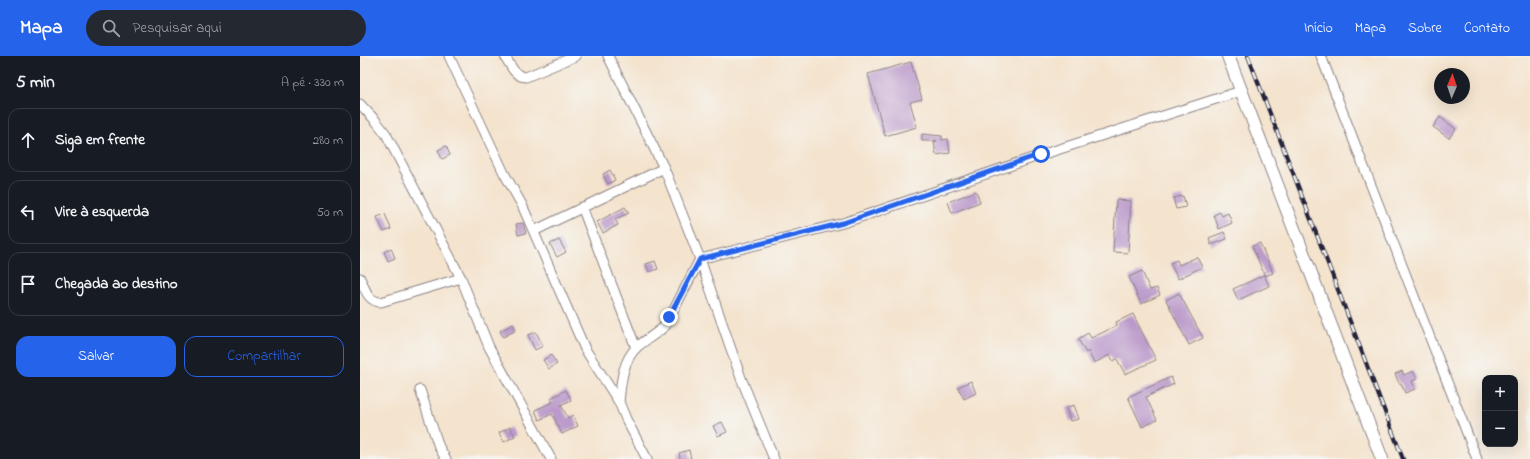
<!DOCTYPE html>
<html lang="pt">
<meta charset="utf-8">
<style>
body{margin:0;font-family:"Indie Flower",sans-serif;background:#242831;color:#f1f3f6}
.controls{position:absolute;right:12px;bottom:12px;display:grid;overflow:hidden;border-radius:8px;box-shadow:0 4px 16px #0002}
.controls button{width:36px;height:36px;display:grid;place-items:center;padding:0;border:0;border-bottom:1px solid #363941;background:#171b24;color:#f1f3f6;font:20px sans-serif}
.compass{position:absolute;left:1074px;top:12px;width:36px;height:36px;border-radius:50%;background:#171b24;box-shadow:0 4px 16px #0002;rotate:2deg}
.stop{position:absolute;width:12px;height:12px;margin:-9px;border:3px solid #2563eb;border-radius:50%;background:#fff}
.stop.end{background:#2563eb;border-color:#fff;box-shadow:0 1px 4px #0008}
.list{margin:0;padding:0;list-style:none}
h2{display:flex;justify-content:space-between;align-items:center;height:52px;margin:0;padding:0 16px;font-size:17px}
h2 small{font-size:13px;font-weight:400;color:#9ea1a6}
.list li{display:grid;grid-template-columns:26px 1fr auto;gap:12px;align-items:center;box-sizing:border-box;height:64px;margin:0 8px 8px;padding:0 8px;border:1px solid #363941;border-radius:12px}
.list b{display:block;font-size:15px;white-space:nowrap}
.list em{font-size:13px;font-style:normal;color:#9ea1a6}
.actions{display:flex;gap:8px;padding:12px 16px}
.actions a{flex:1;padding:9px 0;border:1px solid #2563eb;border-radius:12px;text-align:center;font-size:14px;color:#2563eb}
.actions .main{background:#2563eb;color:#fff}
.icon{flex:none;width:22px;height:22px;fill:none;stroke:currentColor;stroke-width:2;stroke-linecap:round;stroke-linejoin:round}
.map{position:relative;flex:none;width:1170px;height:403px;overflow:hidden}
header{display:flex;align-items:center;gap:24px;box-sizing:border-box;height:56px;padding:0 20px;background:#2563eb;color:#fff}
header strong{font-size:19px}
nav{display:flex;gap:22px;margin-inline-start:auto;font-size:14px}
.search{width:280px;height:36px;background:#242831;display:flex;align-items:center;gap:10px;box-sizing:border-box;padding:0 14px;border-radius:22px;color:#9ea1a6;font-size:15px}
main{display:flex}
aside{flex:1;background:#171b24}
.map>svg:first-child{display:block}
.building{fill:#bb9acb}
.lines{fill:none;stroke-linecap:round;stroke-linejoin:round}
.minor-casing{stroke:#8b8284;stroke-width:11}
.tertiary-casing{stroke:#8b8284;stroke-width:14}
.minor{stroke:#fff;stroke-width:9}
.tertiary{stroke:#fff;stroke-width:12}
.rail-casing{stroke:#22223b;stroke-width:4}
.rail{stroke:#f6f6f2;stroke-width:2.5;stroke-dasharray:8;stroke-linecap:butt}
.route{stroke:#2563eb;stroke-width:5}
</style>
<header>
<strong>Mapa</strong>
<div class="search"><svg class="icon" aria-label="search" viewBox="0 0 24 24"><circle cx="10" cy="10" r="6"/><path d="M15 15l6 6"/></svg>Pesquisar aqui</div>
<nav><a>Início</a><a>Mapa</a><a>Sobre</a><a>Contato</a></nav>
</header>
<main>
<aside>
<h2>5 min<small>A pé · 330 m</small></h2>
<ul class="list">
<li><svg class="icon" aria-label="ahead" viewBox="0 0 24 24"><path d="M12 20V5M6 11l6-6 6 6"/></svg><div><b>Siga em frente</b></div><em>280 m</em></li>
<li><svg class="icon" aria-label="left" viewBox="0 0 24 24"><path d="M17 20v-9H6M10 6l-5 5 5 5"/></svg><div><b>Vire à esquerda</b></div><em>50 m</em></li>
<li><svg class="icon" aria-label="arrive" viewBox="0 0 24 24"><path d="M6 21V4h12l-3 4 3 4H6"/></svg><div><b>Chegada ao destino</b></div></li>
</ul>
<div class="actions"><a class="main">Salvar</a><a>Compartilhar</a></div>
</aside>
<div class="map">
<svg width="1170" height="403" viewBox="0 0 1170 403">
<rect width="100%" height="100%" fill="#f6f6f2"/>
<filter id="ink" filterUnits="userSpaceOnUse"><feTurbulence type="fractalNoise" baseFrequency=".025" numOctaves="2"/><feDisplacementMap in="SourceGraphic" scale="8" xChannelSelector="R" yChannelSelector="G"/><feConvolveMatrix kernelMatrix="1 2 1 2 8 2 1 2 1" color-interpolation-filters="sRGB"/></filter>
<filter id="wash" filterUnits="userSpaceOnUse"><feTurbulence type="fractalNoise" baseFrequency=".012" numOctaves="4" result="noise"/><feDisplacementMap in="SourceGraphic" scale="16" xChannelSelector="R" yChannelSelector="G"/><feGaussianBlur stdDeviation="0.9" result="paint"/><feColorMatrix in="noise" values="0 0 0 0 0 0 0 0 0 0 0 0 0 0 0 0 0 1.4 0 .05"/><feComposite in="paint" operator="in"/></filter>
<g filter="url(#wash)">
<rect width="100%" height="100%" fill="#f4e3cd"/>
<g id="blocks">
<g class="building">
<path d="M551 6 562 43 550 46 557 71 525 80 508 18Z"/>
<path d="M1080 61 1096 73 1089 82 1073 71Z"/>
<path d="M562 78 582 80V84L588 83 590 97 576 99 574 85H577H562Z"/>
<path d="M86 90 90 99 82 103 78 94Z"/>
<path d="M250 114 255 124 248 128 243 118Z"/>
<path d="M616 135 620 146 592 157 588 146Z"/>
<path d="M823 140 826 151 816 153 813 142Z"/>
<path d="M756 144 771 145 768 197 753 196Z"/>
<path d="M265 151 269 157 255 163 258 169 243 177 237 166Z"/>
<path d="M860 156 862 160 868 157 872 167 859 173 854 159Z"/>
<path d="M25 158 31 173 24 176 17 161Z"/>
<path d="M163 167 166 177 158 179 156 168Z"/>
<path d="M864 176 867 183 851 189 849 182Z"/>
<path d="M199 184 206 196 197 201 190 188Z"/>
<path d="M900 187 913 217 905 220 892 190Z"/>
<path d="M31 192 35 202 28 205 24 196Z"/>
<path d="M837 201 842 211 818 223 810 207 817 204 819 209Z"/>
<path d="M295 205 298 213 289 216 286 208Z"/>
<path d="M782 215 790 234 797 232 800 239 781 248 769 221Z"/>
<path d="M904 219 909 230 878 244 873 233Z"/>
<path d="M819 237 843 282 829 289 806 244Z"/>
<path d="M773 258 796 304 765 318 757 303 753 305 750 299 734 307 728 295 726 297 718 283 728 277 731 282 752 272 757 269 756 266Z"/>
<path d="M153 268 156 274 143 281 140 275Z"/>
<path d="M176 276 183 290 175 294 168 279Z"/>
<path d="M191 299 197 308 189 313 183 304Z"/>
<path d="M1042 315 1044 319 1053 315 1057 323 1052 325 1055 333 1045 337 1041 327H1039L1035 318Z"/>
<path d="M811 321 814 328 786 341 797 364 782 371 768 341Z"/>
<path d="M611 325 616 337 604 343 598 331Z"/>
<path d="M206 334 211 344 201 349 208 362 213 359 218 370 202 378 192 358 179 364 175 354 193 346 191 342Z"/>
<path d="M714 349 719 363 710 365 706 352Z"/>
<path d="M362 366 367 376 358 380 353 370Z"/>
<path d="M150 371 155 380 144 386 139 377Z"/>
<path d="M329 394 331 403H320L319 397Z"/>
</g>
</g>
</g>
<g filter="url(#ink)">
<use href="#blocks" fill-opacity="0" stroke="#8b8284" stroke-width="1"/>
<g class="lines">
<g class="minor-casing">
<g id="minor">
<path d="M89 0 144 117 162 149 225 293 259 346 266 363 287 403"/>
<path d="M145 0C150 9 155 21 166 21L216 0"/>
<path d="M248 0 304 112 340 203 381 322 414 403"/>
<path d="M961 0 1117 403"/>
<path d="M0 48 16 65 26 78 101 222 129 291 191 403"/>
<path d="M222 151 276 292"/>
<path d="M174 175 304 112"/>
<path d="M0 222C5 233 8 246 21 246L101 222"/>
<path d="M60 334 79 391 86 403"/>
<path d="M259 346C261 328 262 305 277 291 286 283 297 278 306 269L340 203 483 167 681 99 881 35"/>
</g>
</g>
<g class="tertiary-casing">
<path id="tertiary" d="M868 0 1022 403"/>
</g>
<use href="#minor" class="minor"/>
<use href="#tertiary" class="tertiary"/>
<g class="rail-casing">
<path id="rail" d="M888 0 1043 403"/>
</g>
<use href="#rail" class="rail"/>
</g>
</g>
<g class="lines" filter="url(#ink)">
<path class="route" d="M309 261 340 203 483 167 681 98"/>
</g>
</svg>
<div class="controls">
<button>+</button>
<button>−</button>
</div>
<svg class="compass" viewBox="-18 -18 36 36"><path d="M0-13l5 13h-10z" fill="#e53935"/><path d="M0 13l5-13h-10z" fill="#9ea1a6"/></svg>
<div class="stop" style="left:681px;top:98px"></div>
<div class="stop end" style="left:309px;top:261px"></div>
</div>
</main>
